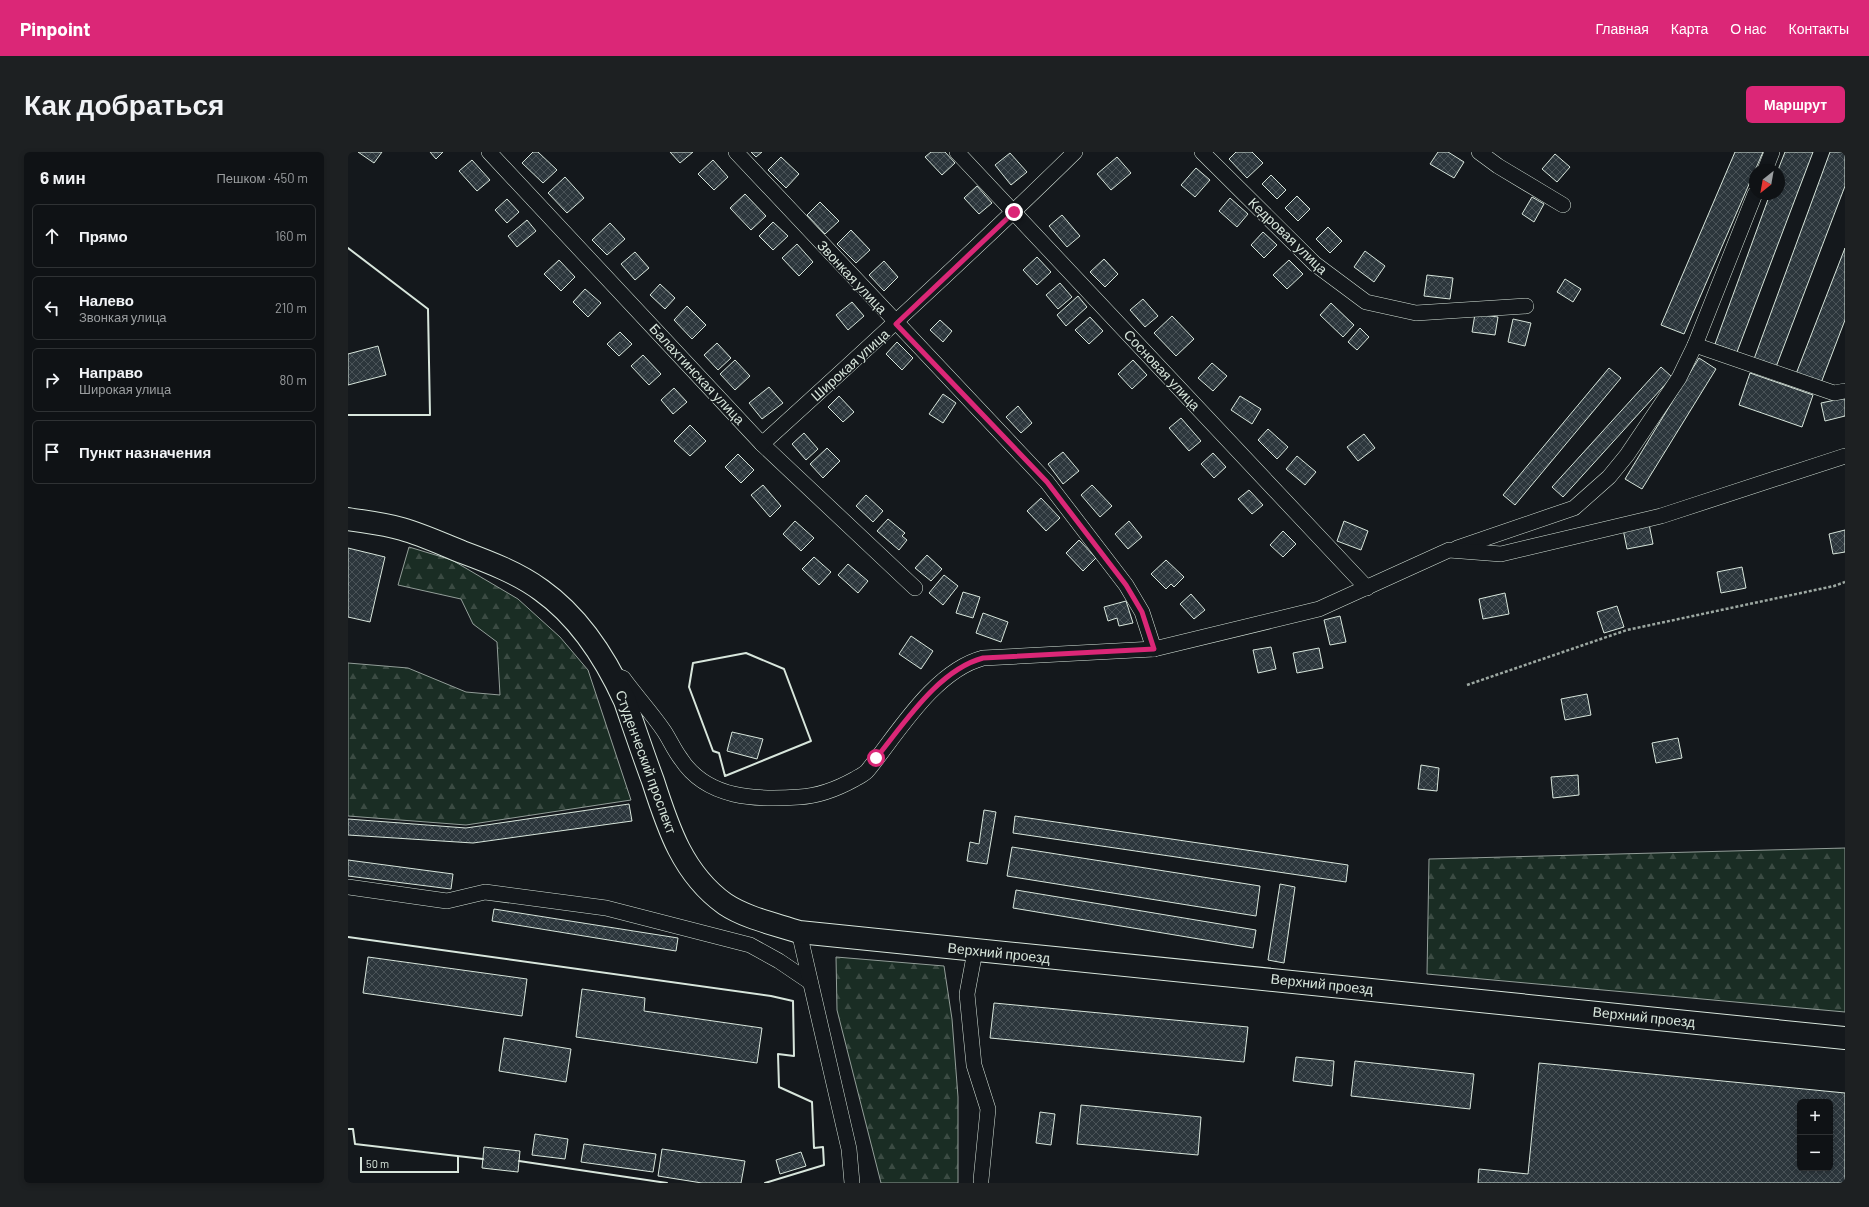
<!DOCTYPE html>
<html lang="ru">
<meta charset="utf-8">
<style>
body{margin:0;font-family:Barlow,sans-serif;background:#1d2022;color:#f1f3f6}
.controls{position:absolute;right:12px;bottom:12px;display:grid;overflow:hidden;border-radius:6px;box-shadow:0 2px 6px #0003}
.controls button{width:36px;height:36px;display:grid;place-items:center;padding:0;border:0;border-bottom:1px solid #2f3234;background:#0f1215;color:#f1f3f6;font:20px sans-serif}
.compass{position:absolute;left:1401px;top:12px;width:36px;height:36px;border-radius:50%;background:#0f1215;box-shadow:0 2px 6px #0003;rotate:211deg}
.scale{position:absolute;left:12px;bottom:10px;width:99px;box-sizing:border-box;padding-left:4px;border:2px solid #d8e6dc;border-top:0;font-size:11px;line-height:14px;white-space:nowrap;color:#d8e6dc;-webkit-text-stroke:3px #14181c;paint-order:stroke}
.stop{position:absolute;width:12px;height:12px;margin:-9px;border:3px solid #db2777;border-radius:50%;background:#fff}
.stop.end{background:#db2777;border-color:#fff;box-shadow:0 1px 4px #0008}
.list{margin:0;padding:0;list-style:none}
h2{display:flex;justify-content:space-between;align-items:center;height:52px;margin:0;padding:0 16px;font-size:17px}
h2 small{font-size:13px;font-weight:400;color:#9b9ea0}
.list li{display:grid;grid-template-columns:26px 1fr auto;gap:12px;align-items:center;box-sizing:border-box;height:64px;margin:0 8px 8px;padding:0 8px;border:1px solid #2f3234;border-radius:6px}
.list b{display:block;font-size:15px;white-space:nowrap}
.list p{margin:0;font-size:13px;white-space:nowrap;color:#9b9ea0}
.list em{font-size:13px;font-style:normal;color:#9b9ea0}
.icon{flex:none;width:22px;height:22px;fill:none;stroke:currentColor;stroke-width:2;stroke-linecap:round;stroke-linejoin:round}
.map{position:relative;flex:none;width:1497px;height:1031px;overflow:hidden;border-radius:6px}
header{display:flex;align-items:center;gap:24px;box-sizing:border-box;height:56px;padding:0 20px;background:#db2777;color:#fff}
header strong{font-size:19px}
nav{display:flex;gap:22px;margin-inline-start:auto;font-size:14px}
.intro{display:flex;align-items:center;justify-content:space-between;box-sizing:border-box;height:96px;padding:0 24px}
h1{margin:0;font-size:28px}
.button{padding:10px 18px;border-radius:6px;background:#db2777;color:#fff;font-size:14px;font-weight:700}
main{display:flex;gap:24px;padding:0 24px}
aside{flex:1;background:#0f1215;border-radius:6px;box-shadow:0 2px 6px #0003}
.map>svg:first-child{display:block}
.forest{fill:url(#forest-firs);stroke:#939e99}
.building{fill:url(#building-cross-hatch);stroke:#d8e6dc;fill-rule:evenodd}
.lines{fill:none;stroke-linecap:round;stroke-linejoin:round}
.minor-casing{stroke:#d8e6dc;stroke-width:16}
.highway-casing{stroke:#d8e6dc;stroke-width:24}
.path{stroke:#9da8a2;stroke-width:2.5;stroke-dasharray:3 2;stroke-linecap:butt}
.minor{stroke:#14181c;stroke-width:15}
.highway{stroke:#14181c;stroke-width:22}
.wall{stroke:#d8e6dc;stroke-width:2}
.route{stroke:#db2777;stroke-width:5}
.labels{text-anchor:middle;stroke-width:3;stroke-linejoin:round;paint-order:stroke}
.street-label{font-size:14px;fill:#d8e6dc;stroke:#14181c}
</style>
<header>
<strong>Pinpoint</strong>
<nav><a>Главная</a><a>Карта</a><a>О нас</a><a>Контакты</a></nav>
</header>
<div class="intro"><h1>Как добраться</h1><a class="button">Маршрут</a></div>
<main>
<aside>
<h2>6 мин<small>Пешком · 450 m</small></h2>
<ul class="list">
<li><svg class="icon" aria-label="ahead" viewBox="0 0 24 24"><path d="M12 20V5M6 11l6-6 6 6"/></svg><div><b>Прямо</b></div><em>160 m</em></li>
<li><svg class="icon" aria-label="left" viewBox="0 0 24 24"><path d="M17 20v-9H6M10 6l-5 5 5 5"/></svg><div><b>Налево</b><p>Звонкая улица</p></div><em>210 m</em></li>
<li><svg class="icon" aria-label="right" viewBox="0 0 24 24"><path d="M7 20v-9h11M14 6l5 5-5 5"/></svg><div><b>Направо</b><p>Широкая улица</p></div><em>80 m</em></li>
<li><svg class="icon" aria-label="arrive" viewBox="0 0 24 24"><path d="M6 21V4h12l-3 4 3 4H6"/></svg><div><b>Пункт назначения</b></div></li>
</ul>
</aside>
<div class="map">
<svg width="1497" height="1031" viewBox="0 0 1497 1031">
<defs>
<pattern id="forest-firs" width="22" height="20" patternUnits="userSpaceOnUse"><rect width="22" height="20" fill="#1a2d24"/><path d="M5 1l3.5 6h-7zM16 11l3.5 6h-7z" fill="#3b4b43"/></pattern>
<pattern id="building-cross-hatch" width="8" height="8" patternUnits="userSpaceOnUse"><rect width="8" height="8" fill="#2c363c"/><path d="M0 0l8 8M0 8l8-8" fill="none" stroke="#4a5358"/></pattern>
</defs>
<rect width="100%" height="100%" fill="#14181c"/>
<g class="forest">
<path d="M61 395 104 408 170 447 212 485 240 518 283 648 118 673 0 664V511L60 516 118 540 152 543 149 490 125 472 113 447 50 433Z"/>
<path d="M1497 696V860L1079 822 1081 707Z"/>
<path d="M488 805 596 814 604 867 610 945V1031H533L489 858Z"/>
</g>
<g class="building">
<path d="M10 0H34L26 11Z"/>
<path d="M82 0H95L88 7Z"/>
<path d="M185 0H190L209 18 195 31 174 11Z"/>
<path d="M322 0H345L332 11Z"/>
<path d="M403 0H414L408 5Z"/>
<path d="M583 0H597L607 11 594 23 577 5Z"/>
<path d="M888 0H904L915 11 899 26 881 7Z"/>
<path d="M1090 0H1100L1116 10 1106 26 1082 12Z"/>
<path d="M1387 0H1415L1336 182 1313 173Z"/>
<path d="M1437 0H1465L1389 200 1367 192 1422 42H1431L1430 18Z"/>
<path d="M1482 0H1497V34L1428 215 1406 207Z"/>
<path d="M662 1 679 20 663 33 647 13Z"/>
<path d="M1207 2 1222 15 1209 30 1194 17Z"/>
<path d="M433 5 451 22 438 36 420 18Z"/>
<path d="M769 5 783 21 763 38 749 22Z"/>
<path d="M124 8 142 28 129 39 111 19Z"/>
<path d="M365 8 380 25 366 38 350 22Z"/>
<path d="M848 16 862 28 847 45 833 33Z"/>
<path d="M923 23 938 38 929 47 914 32Z"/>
<path d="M217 25 236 46 219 61 200 41Z"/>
<path d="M629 34 644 51 631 62 616 46Z"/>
<path d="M397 42 418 64 403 78 382 56Z"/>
<path d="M949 44 962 57 950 69 937 56Z"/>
<path d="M1184 45 1196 52 1186 70 1174 62Z"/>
<path d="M882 46 900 62 889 75 871 59Z"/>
<path d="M159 47 171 60 159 71 147 58Z"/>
<path d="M472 50 491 69 477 82 459 63Z"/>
<path d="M714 63 732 84 719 95 701 74Z"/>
<path d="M179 68 188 79 169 95 160 84Z"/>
<path d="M425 70 440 84 425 98 411 84Z"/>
<path d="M262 71 277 87 259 103 244 88Z"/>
<path d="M980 75 994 89 982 101 968 87Z"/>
<path d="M503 78 522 98 508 111 489 92Z"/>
<path d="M915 80 929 93 916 106 903 93Z"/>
<path d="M449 92 465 110 451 124 434 106Z"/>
<path d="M1497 96V168L1473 231 1448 222Z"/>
<path d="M1017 99 1037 114 1026 130 1006 115Z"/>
<path d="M287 100 301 116 287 128 273 112Z"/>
<path d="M689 105 703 120 689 133 675 118Z"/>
<path d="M756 107 770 122 757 135 742 120Z"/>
<path d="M211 108 227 125 213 139 196 122Z"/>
<path d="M941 108 955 122 939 137 925 123Z"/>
<path d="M536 109 550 125 536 139 521 123Z"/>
<path d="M1079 123 1105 126 1102 147 1076 144Z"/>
<path d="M1217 127 1233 137 1225 150 1209 140Z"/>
<path d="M712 131 724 145 710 157 698 143Z"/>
<path d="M312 132 327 146 317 157 302 143Z"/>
<path d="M237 137 253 151 240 165 225 150Z"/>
<path d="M730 144 739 155 718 174 709 163Z"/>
<path d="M795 147 810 164 797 175 782 158Z"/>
<path d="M504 150 516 164 500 178 488 163Z"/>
<path d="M983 151 1006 173 995 185 972 163Z"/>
<path d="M339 154 358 173 344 187 326 168Z"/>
<path d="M1127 162 1150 165 1147 183 1124 180Z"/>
<path d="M824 164 846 187 828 204 806 181Z"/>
<path d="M742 165 755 179 741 192 727 178Z"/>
<path d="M1165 167 1183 171 1177 194 1160 190Z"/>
<path d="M592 168 604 179 595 190 582 178Z"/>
<path d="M1012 176 1021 185 1009 198 1000 190Z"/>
<path d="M272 180 284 192 271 204 259 192Z"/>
<path d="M549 190 565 206 554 218 538 202Z"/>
<path d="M369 191 383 206 370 218 356 203Z"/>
<path d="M30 194 38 223 0 233V202Z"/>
<path d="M295 203 313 222 301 233 283 214Z"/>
<path d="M1351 206 1368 217 1294 337 1277 327Z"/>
<path d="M387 208 402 224 387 238 372 222Z"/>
<path d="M785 208 799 223 784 237 770 222Z"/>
<path d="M864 211 879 224 865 239 850 226Z"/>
<path d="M1313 215 1324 225 1215 345 1204 335Z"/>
<path d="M1261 216 1273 226 1167 353 1155 343Z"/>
<path d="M1402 221 1465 243 1454 275 1391 253Z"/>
<path d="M421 235 435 251 414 267 401 251Z"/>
<path d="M326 236 339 250 325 262 313 248Z"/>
<path d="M595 242 608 251 595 271 581 262Z"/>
<path d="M491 244 506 260 495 270 480 255Z"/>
<path d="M892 244 913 257 904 272 883 258Z"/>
<path d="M1497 246V264L1477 269 1473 251Z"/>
<path d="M670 254 684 271 673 281 658 265Z"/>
<path d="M833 266 853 289 841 299 821 276Z"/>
<path d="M342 273 358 289 342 304 326 289Z"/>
<path d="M920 277 940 295 929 307 910 288Z"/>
<path d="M456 281 470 297 458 308 444 292Z"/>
<path d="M1016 282 1027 296 1010 309 999 295Z"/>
<path d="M479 296 492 309 475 326 462 312Z"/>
<path d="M715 300 731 319 715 332 700 312Z"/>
<path d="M865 301 878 315 866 326 853 312Z"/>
<path d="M390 302 406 318 393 331 377 315Z"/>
<path d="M949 304 968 320 957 333 938 317Z"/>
<path d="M415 333 433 354 422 365 403 343Z"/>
<path d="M744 333 764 354 752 365 733 343Z"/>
<path d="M901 338 915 353 904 362 890 347Z"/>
<path d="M518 343 535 359 525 370 508 354Z"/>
<path d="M693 346 712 366 698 379 679 359Z"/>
<path d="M540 367 557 381 554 384 559 388 551 398 529 379Z"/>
<path d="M447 369 466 386 453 399 435 382Z"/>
<path d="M781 369 794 385 780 397 767 382Z"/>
<path d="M996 369 1020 379 1013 398 989 389Z"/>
<path d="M1301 372 1305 392 1279 397 1275 377Z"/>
<path d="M1497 378V400L1485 402 1481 382Z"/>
<path d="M935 379 948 392 935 405 922 393Z"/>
<path d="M731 388 748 406 735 419 718 401Z"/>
<path d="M0 396 37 405 22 470 0 465Z"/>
<path d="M579 403 594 417 583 429 567 416Z"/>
<path d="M466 405 483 420 471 433 454 417Z"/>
<path d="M818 408 836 425 826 435 823 432 818 437 803 422Z"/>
<path d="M500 412 520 429 510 441 490 423Z"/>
<path d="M1394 415 1398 436 1373 441 1369 420Z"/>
<path d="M596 423 610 434 595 453 581 441Z"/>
<path d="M615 440 632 445 625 466 608 461Z"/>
<path d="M1157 441 1161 462 1135 467 1131 447Z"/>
<path d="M843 442 857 458 846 467 832 452Z"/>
<path d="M778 449 785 471 771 474 769 466 760 469 756 455Z"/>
<path d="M1269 454 1276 475 1256 481 1249 460Z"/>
<path d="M635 461 660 470 653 490 628 481Z"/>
<path d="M992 464 998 490 982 493 976 468Z"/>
<path d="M563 484 585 499 573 517 551 502Z"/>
<path d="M923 495 928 517 910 521 905 498Z"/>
<path d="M971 496 975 516 949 521 945 501Z"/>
<path d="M1239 542 1243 563 1217 568 1213 547Z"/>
<path d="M384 580 415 587 409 607 379 599Z"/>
<path d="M1330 586 1334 606 1308 611 1304 591Z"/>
<path d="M1073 613 1091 616 1089 639 1070 637Z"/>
<path d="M1230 623 1231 643 1205 646 1203 625Z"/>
<path d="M281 652 284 669 125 691 0 683V667L118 676Z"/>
<path d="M636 658 648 660 639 712 619 709 622 690 631 692Z"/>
<path d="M667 664 1000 713 998 730 665 681Z"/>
<path d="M664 695 912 734 908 764 659 724Z"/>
<path d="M0 708 105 722 103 737 0 724Z"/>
<path d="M932 732 947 735 936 811 920 808Z"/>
<path d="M668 738 908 778 905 796 665 756Z"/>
<path d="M146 757 330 786 328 799 144 769Z"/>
<path d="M20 805 179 827 174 864 15 841Z"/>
<path d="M234 837 297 846 296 859 414 876 409 911 228 885Z"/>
<path d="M646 851 900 875 896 910 642 886Z"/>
<path d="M156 886 223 897 218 930 151 919Z"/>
<path d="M948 905 986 909 984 934 945 929Z"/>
<path d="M1007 909 1126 922 1122 957 1003 944Z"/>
<path d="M1191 911 1497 941V1031H1130L1131 1017 1180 1022ZM1452 950H1482V1016H1452Z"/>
<path d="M733 953 853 965 850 1003 729 992Z"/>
<path d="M692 960 707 962 703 993 688 991Z"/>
<path d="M187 982 220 987 217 1007 184 1003Z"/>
<path d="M236 992 308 1002 305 1020 233 1010Z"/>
<path d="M136 995 172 999 170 1020 134 1016Z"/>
<path d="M314 997 397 1009 393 1031H354L310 1024Z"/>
<path d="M453 1000 458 1014 432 1022 428 1008Z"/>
</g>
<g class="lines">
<g class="minor-casing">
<g id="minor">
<path d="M141 0 414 292 567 436"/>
<path d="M388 0 699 330 778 433 794 460 806 497"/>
<path d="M609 0 1019 436"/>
<path d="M854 0 967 112 1018 150 1068 161 1178 154"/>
<path d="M1131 0 1150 14 1215 53"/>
<path d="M1417 18 1424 0"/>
<path d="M1347 193 1407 42"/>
<path d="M414 292C520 196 625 100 727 0"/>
<path d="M1109 396 1226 356 1261 325 1279 303 1331 226 1347 193 1486 241 1497 239"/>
<path d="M272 525 275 526C288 544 303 560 316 579 322 588 326 598 333 607 359 647 408 648 451 645 472 644 489 637 507 627 512 624 517 622 520 618 550 581 586 519 635 506L806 497 971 457 1101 398 1153 402 1313 364 1497 304"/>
<path d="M0 735 99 749 137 740 258 756 402 793 431 809 462 830"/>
<path d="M451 780 501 997 504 1031"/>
<path d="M627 799 619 842 626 913 640 957 633 1028"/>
</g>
</g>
<g class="highway-casing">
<path id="highway" d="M0 367C18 370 37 372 54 377 75 383 94 392 114 400 141 410 170 421 193 438 231 465 258 507 277 549 286 575 295 602 305 629 320 676 335 722 377 752 398 766 427 772 451 780L1497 886"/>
</g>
<path class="path" d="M1119 533 1279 478 1486 434 1497 430"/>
<use href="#minor" class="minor"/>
<use href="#highway" class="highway"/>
<g class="wall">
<path d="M0 96 80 157 82 263H0"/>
<path d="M398 501 436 517 463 589 377 624 371 601 365 599 341 535 345 511Z"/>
<path d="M0 785 423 844 445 849 446 904 430 902 431 935 464 950 466 996 475 995 476 1013 417 1031"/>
<path d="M0 977H5L7 992 135 1007"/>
<path d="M171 1009 319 1031"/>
</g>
</g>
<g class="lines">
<path class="route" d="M528 606C556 572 590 518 635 506L806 497 794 460 778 433 699 330 548 172 666 60"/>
</g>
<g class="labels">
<g class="street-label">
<text transform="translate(940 84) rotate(44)" y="5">Кедровая улица</text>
<text transform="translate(504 125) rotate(47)" y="5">Звонкая улица</text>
<text transform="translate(502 213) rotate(-42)" y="5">Широкая улица</text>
<text transform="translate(814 218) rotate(47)" y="5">Сосновая улица</text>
<text transform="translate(349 222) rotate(47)" y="5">Балахтинская улица</text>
<text transform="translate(298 610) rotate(70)" y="5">Студенческий проспект</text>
<text transform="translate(651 801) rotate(6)" y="5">Верхний проезд</text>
<text transform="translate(974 832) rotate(6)" y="5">Верхний проезд</text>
<text transform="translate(1296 865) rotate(6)" y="5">Верхний проезд</text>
</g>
</g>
</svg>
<div class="controls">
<button>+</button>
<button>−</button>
</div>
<svg class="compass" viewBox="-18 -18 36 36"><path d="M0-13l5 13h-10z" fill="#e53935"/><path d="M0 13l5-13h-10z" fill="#9b9ea0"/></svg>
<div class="scale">50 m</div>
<div class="stop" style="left:528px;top:606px"></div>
<div class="stop end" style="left:666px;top:60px"></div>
</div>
</main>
